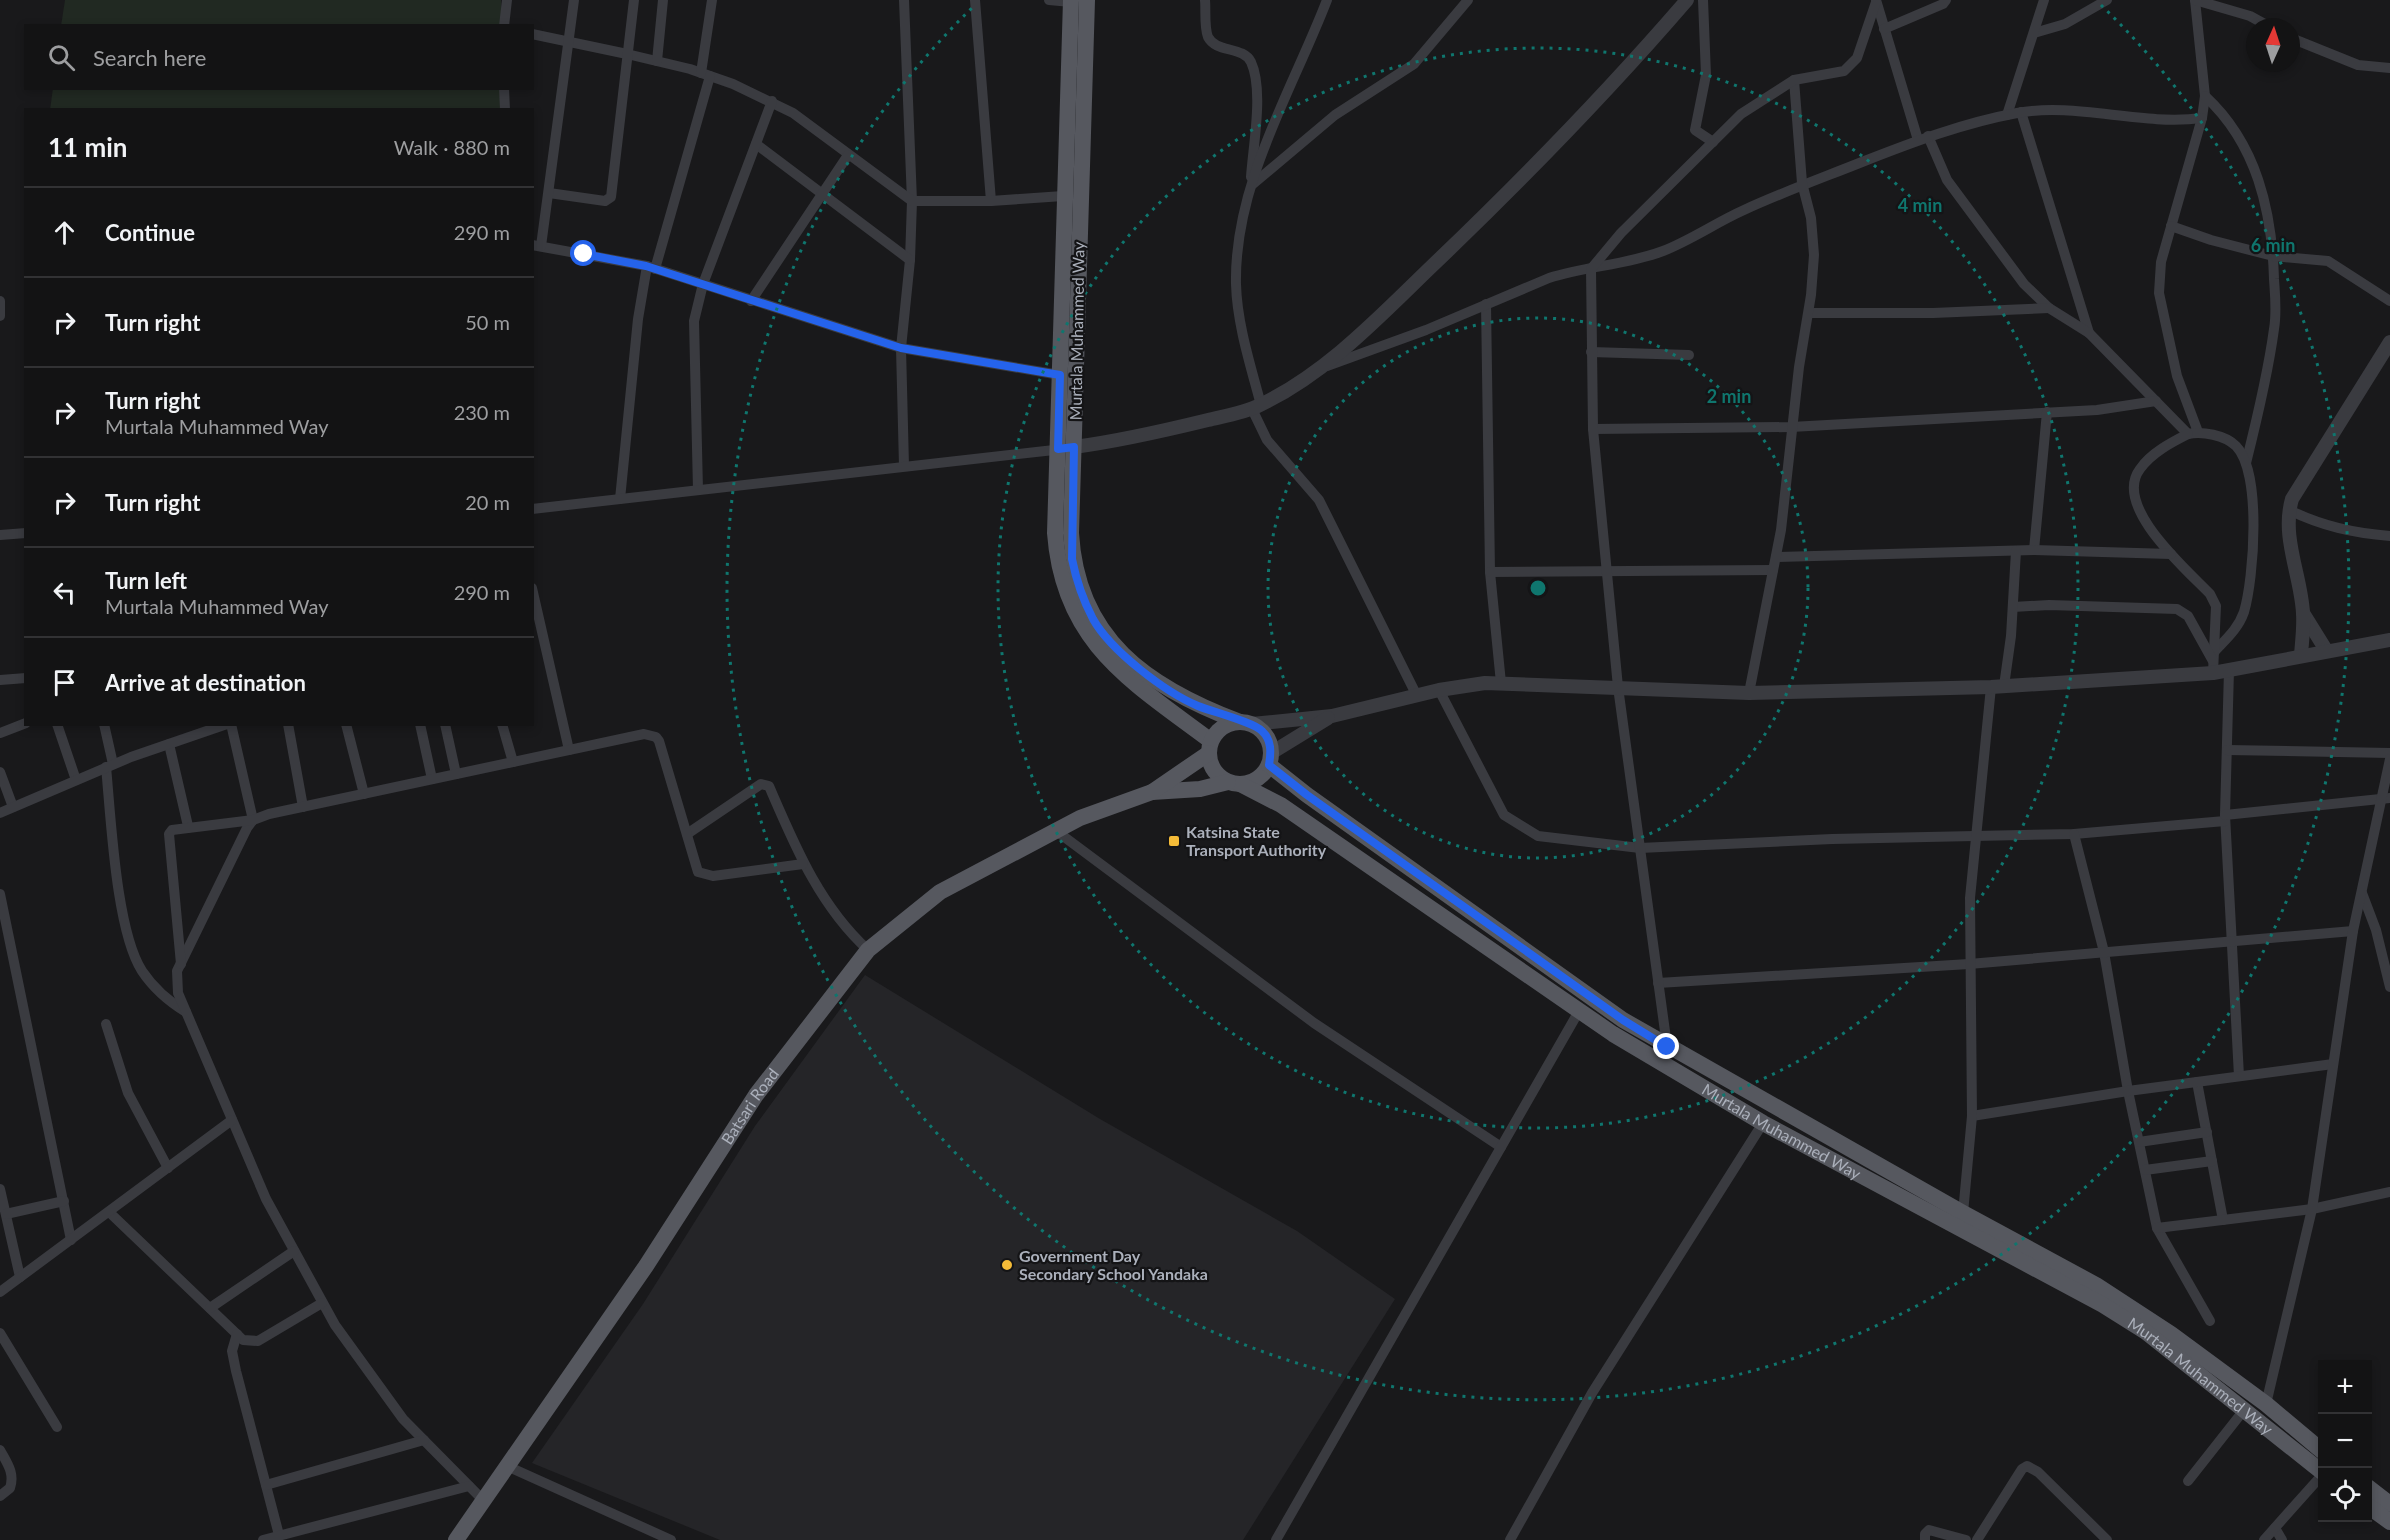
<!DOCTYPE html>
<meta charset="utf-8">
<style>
body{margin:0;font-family:Lato,sans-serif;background:#202022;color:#f1f3f6}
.controls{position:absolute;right:18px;bottom:18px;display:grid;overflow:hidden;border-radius:0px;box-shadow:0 3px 9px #0003}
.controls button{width:54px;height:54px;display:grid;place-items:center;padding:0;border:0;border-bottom:2px solid #323234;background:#131314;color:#f1f3f6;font:30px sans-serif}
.compass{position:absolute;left:2246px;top:18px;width:54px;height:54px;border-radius:50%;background:#131314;box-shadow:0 3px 9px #0003;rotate:3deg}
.stop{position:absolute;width:18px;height:18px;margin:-14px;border:4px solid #2563eb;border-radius:50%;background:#fff}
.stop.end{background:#2563eb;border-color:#fff;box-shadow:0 2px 6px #0008}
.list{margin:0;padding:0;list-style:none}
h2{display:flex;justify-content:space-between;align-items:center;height:78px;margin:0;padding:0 24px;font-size:26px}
h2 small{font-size:20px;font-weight:400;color:#9d9ea0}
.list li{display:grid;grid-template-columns:39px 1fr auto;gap:18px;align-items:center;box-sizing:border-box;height:90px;padding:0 24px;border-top:2px solid #323234}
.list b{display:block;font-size:22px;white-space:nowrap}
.list p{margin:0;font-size:20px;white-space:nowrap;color:#9d9ea0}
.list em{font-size:20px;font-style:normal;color:#9d9ea0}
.icon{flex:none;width:33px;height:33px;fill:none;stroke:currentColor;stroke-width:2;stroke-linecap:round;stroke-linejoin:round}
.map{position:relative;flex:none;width:2390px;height:1540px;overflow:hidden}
.search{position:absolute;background:#131314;box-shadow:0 3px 9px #0003;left:24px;top:24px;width:510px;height:66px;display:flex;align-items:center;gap:15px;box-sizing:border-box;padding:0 21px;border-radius:0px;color:#9d9ea0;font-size:22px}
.panel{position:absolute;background:#131314;box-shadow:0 3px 9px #0003;left:24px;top:108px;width:510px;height:618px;border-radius:0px}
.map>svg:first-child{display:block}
.built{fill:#252528}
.green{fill:#212922}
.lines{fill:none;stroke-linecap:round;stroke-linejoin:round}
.minor{stroke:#3a3b40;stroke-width:10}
.tertiary{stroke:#3a3b40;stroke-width:14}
.primary{stroke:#56585f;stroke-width:16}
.route{stroke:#2563eb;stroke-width:8}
.ring{fill:none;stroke:#0f766e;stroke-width:3;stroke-dasharray:3 6}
.poi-dot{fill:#f4bb38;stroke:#141416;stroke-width:2}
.labels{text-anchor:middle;stroke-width:4.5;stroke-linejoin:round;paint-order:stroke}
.street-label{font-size:16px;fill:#abb0bb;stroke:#141416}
.poi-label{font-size:16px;font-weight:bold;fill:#abb0bb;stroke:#141416;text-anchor:start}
.centre{fill:#0f766e;stroke:#141416;stroke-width:3}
.ring-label{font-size:18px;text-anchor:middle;font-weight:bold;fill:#0f766e;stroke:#141416;stroke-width:4.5;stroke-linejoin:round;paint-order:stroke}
</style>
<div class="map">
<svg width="2390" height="1540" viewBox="0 0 2390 1540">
<rect width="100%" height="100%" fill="#19191b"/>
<path class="built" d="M865 975 1100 1119 1297 1231 1395 1299 1243 1540H720L532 1463 643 1304 755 1126Z"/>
<g class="green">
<path d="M65 0H501L502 25 61 26Z"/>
<path d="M53 88H506L507 110H50Z"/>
</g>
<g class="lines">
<g class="minor">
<path d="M904 0 912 201 910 260 901 348 904 466"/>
<path d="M975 0 991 201"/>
<path d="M1049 0 1071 2"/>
<path d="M1205 0C1206 11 1204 27 1208 37 1216 53 1243 46 1251 62 1264 90 1253 146 1251 177"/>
<path d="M1703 0 1706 75 1695 130 1713 142"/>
<path d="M1876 0 1918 140"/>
<path d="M2195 0 2205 96 2202 118 2161 262 2159 293 2177 376 2198 432"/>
<path d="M2195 0 2250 16 2270 27"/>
<path d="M504 26 507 0"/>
<path d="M1884 29 1943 4 1946 0"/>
<path d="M2034 33 2065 24 2107 0"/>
<path d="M532 34 627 54 690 69 733 84 793 113 912 201H991L1063 196"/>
<path d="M2291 38 2358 65 2390 68"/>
<path d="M657 61 663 0"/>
<path d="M701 73 712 0"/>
<path d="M504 88 505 110"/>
<path d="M2205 96C2257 144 2272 211 2274 279 2275 295 2277 312 2274 329 2268 374 2257 419 2246 463"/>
<path d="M2021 112 2089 333"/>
<path d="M2007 115 2044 0"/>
<path d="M1928 136 1947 180 2024 284 2049 308 2089 333 2188 434C2202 431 2225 435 2236 446 2262 472 2254 578 2244 612 2238 629 2226 639 2214 652"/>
<path d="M756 144 910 260"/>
<path d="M1253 184 1335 115 1414 64 1468 0"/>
<path d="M549 193 605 201 611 197 634 0"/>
<path d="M2171 226 2211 240 2273 256 2328 261 2390 301"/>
<path d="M532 245 647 266 901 348 1060 375"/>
<path d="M541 246 574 0"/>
<path d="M655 269 710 76"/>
<path d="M0 301V316"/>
<path d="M751 301 848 155"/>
<path d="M1486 304 1490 572 1501 683"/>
<path d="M1809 313H1933L2049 308"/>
<path d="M1591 352 1689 355"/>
<path d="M1327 366 1426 330 1549 278C1587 266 1626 265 1663 251 1691 240 1717 222 1744 210 1783 192 1822 178 1862 162 1913 142 1963 123 2017 113 2076 102 2140 126 2202 118"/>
<path d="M1261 405C1251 367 1237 324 1236 284 1234 184 1292 91 1327 0"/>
<path d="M1252 409 1267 440 1319 500 1417 696"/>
<path d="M1593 429 1791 427 2097 410 2156 401"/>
<path d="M2188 434C2172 442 2151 453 2140 469 2112 506 2187 570 2210 594L2216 606 2213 673"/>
<path d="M698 490 694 321 703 284 772 101"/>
<path d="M620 499 638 319 647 266"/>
<path d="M532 509 1063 449"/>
<path d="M2289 510C2322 526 2353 533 2390 536"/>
<path d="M0 535 26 533"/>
<path d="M2034 550 2047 412"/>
<path d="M1776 557 2034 550 2171 554"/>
<path d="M1490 572 1773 570"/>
<path d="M532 588 569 750"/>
<path d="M2013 607 2049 605 2177 609 2188 616 2213 661"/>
<path d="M2229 670 2225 815 2239 1076"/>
<path d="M0 680 26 678"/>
<path d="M2004 686 2011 636 2016 551"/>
<path d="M1439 690 1504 815 1538 836 1640 848 1832 839 2074 834 2225 821"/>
<path d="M1749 693 1781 530 1799 367 1811 295 1814 255 1811 218 1802 183 1794 80"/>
<path d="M57 724 76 780"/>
<path d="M104 724 113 764"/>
<path d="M231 724 253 820"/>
<path d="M288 724 303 807"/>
<path d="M346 724 364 794"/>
<path d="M420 724 432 779"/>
<path d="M445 724 456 774"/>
<path d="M502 724 513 762"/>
<path d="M0 733 26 723"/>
<path d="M169 744 188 826"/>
<path d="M2227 750 2390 753"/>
<path d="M106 767C111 818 116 931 142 971 154 989 168 1001 186 1012"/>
<path d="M0 772 13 807"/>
<path d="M0 813 131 757 227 724"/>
<path d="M2225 815 2390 798"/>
<path d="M253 820 247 828 177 971 178 993 266 1199 335 1325 403 1419 483 1500"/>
<path d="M1055 830 1314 1023 1501 1147"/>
<path d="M687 834 761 784 769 786C795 846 819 905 868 950"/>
<path d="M2074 834 2104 952 2128 1091 2157 1228 2210 1321"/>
<path d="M2362 893 2376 930 2390 987"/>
<path d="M0 894 71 1240"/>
<path d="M181 964 169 834 172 830 253 820 269 814 644 734 656 737 659 741 698 872 713 876 803 864"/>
<path d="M1658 983 1969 964 2353 931"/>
<path d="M106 1024 128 1093 168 1168"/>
<path d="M1667 1046 1618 687 1593 429 1591 269 1621 233 1741 114 1794 80 1844 71 1857 58 1876 2"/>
<path d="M2197 1082 2223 1220"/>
<path d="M1972 1116 2128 1091 2333 1064"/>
<path d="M2139 1142 2207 1132"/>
<path d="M2145 1170 2212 1161"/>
<path d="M0 1189 20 1277"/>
<path d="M109 1212 243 1340 258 1341 322 1303"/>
<path d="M1963 1213 1972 1116 1970 898 1991 687"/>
<path d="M6 1214 64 1201"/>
<path d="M2157 1228 2312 1209 2390 1192"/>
<path d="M0 1292 232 1120"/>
<path d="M210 1308 294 1251"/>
<path d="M0 1333 57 1427"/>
<path d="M237 1334 232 1351 236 1371 279 1535"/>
<path d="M2266 1404 2312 1209 2353 931 2390 759"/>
<path d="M0 1450C7 1463 15 1473 10 1488L0 1496"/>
<path d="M507 1466 671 1540"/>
<path d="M2188 1481 2244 1410"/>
<path d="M266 1485 424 1440"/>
<path d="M2275 1528 2282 1540"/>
<path d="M263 1540 469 1486"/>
<path d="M1276 1540 1579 1011"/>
<path d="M1510 1540 1592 1393 1763 1123"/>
<path d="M1925 1540V1534L1929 1530 1966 1540"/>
<path d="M1977 1540 2022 1469 2027 1466 2038 1472 2107 1540"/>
<path d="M2264 1540 2322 1475"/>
</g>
<g class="tertiary">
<path d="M1074 447C1120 441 1163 431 1208 420 1225 416 1244 413 1260 405 1327 373 1380 316 1432 266 1522 180 1606 94 1687 0"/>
<path d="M2303 613 2326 650"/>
<path d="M2301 655C2302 641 2304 627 2303 613 2301 575 2281 537 2292 499L2390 342"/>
<path d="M1252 724 1332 716 1439 690 1485 683 1749 693 1991 687 2213 673 2390 640"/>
<path d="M1271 753 1328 718"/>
</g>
<g class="primary">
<path d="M1071 0 1055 533C1063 643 1131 681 1211 741"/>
<path d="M1087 0 1071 533C1077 639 1147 687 1240 722"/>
<circle cx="1240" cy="753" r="31"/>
<path d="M1269 765 1307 795 1623 1020 1963 1213 2096 1285 2171 1334 2266 1404 2322 1451"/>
<path id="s1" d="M1240 784 1281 805 1613 1034 1763 1123 2103 1305 2146 1332 2322 1472"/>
<path d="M1152 792 1200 789 1228 782"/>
<path d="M2368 1487 2390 1504"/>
<path d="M2368 1506 2390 1522"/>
<path id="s2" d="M456 1540 646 1266 756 1095 868 950 940 892 1080 818 1152 792 1209 753"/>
</g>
</g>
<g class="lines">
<path class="route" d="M584 254 646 266 901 348 1060 375 1058 449 1074 447 1072 559C1076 579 1083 600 1093 619 1111 651 1165 692 1198 706 1213 712 1253 722 1262 731 1272 740 1271 753 1269 765L1307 795 1623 1020 1667 1047"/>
</g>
<g class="ring">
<circle cx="1538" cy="588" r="270"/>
<circle cx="1538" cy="588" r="540"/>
<path d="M2101 5A811 811 0 1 1 975 5"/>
</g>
<g class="poi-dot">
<rect x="1168" y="835" width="12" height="12" rx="3"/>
<circle cx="1007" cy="1265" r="6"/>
</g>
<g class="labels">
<g class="street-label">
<text transform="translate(1077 331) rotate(-89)" y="6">Murtala Muhammed Way</text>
<text dy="6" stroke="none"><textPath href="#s2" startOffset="524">Batsari Road</textPath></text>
<text dy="6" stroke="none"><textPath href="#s1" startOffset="644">Murtala Muhammed Way</textPath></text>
<text dy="6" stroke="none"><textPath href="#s1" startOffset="1130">Murtala Muhammed Way</textPath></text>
</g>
<g class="poi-label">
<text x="1186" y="838">Katsina State<tspan x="1186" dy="18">Transport Authority</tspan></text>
<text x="1019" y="1262">Government Day<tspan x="1019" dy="18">Secondary School Yandaka</tspan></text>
</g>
</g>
<circle cx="1538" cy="588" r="9" class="centre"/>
<g class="ring-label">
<text x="1920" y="212">4 min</text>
<text x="2273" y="252">6 min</text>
<text x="1729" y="403">2 min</text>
</g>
</svg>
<div class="controls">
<button>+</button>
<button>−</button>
<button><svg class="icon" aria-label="locate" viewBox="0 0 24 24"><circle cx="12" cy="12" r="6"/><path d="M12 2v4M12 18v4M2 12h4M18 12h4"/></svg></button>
</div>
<svg class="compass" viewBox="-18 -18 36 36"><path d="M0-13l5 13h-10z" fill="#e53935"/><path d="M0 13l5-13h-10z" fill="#9d9ea0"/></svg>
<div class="stop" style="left:584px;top:254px"></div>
<div class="stop end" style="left:1667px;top:1047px"></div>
<div class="search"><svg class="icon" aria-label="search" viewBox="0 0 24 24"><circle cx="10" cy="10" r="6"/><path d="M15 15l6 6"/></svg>Search here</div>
<section class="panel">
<h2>11 min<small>Walk · 880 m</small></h2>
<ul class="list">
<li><svg class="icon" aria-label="ahead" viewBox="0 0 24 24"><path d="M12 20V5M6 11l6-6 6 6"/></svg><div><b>Continue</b></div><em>290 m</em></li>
<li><svg class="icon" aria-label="right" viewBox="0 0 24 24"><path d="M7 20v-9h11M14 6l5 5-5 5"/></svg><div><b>Turn right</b></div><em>50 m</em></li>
<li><svg class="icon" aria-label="right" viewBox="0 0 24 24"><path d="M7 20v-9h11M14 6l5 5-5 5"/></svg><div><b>Turn right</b><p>Murtala Muhammed Way</p></div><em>230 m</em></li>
<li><svg class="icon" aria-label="right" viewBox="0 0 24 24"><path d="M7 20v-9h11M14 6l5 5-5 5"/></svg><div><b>Turn right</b></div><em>20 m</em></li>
<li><svg class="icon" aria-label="left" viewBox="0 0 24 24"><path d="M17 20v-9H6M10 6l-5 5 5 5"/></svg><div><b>Turn left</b><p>Murtala Muhammed Way</p></div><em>290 m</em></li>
<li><svg class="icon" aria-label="arrive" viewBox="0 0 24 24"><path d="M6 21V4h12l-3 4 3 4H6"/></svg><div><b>Arrive at destination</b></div></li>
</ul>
</section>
</div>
